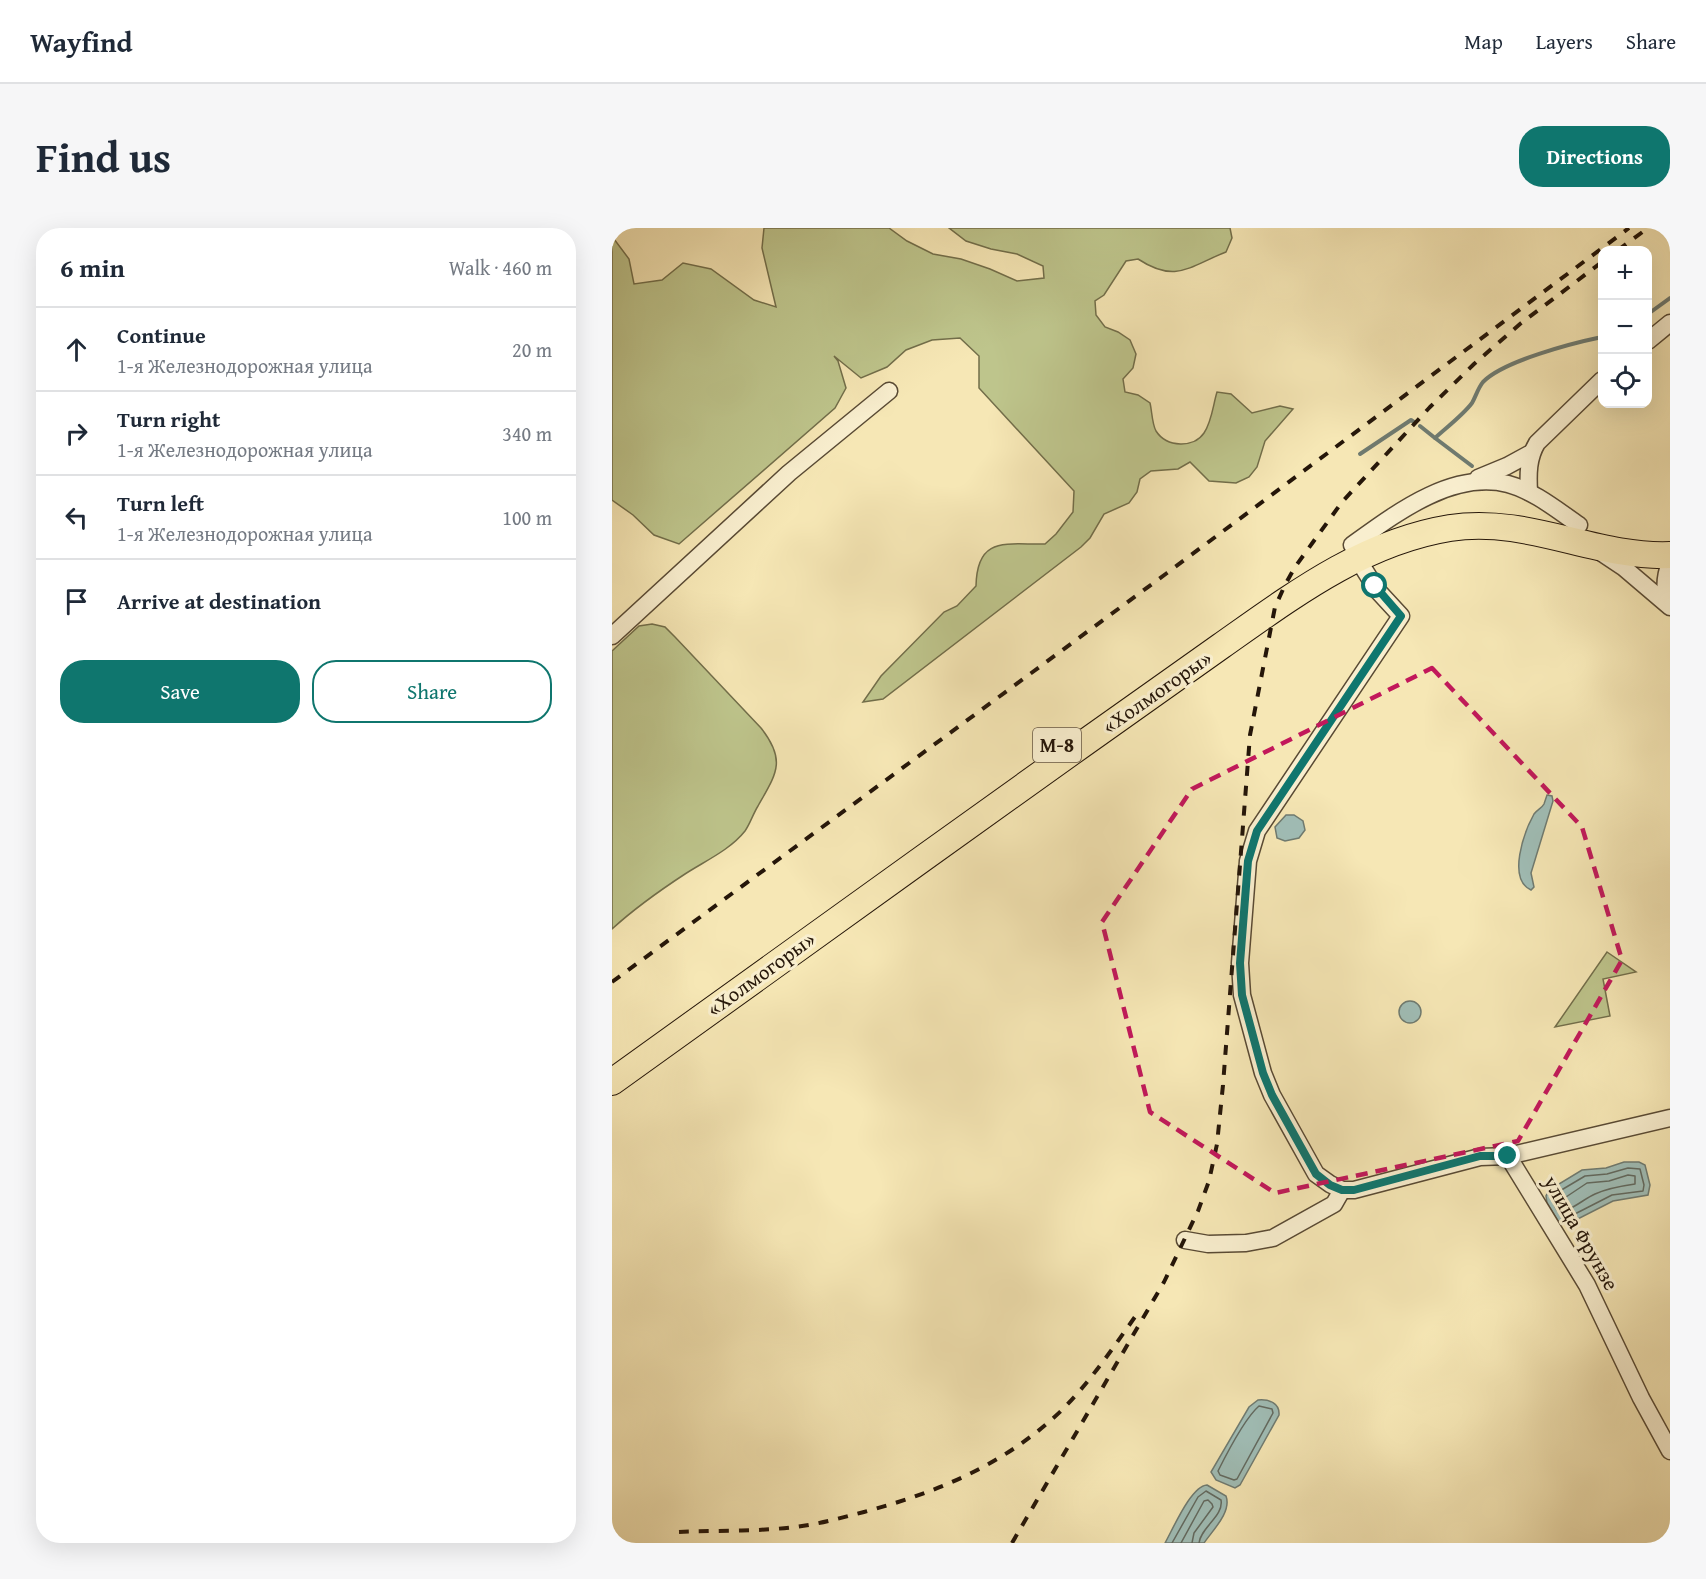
<!DOCTYPE html>
<meta charset="utf-8">
<style>
body{margin:0;font-family:"Gentium Book Plus",serif;background:#f6f6f7;color:#1f2937}
.controls{position:absolute;right:18px;top:18px;display:grid;overflow:hidden;border-radius:12px;box-shadow:0 6px 24px #0002}
.controls button{width:54px;height:54px;display:grid;place-items:center;padding:0;border:0;border-bottom:2px solid #e0e1e3;background:#fff;color:#1f2937;font:30px sans-serif}
.stop{position:absolute;width:18px;height:18px;margin:-14px;border:4px solid #0f766e;border-radius:50%;background:#fff}
.stop.end{background:#0f766e;border-color:#fff;box-shadow:0 2px 6px #0008}
.list{margin:0;padding:0;list-style:none}
h2{display:flex;justify-content:space-between;align-items:center;height:78px;margin:0;padding:0 24px;font-size:26px}
h2 small{font-size:20px;font-weight:400;color:#747a83}
.list li{display:grid;grid-template-columns:39px 1fr auto;gap:18px;align-items:center;box-sizing:border-box;height:84px;padding:0 24px;border-top:2px solid #e0e1e3}
.list b{display:block;font-size:22px;white-space:nowrap}
.list p{margin:0;font-size:20px;white-space:nowrap;color:#747a83}
.list em{font-size:20px;font-style:normal;color:#747a83}
.actions{display:flex;gap:12px;padding:18px 24px}
.actions a{flex:1;padding:14px 0;border:2px solid #0f766e;border-radius:24px;text-align:center;font-size:21px;color:#0f766e}
.actions .main{background:#0f766e;color:#fff}
.icon{flex:none;width:33px;height:33px;fill:none;stroke:currentColor;stroke-width:2;stroke-linecap:round;stroke-linejoin:round}
.map{position:relative;flex:none;width:1058px;height:1315px;overflow:hidden;border-radius:24px}
header{display:flex;align-items:center;gap:36px;box-sizing:border-box;height:84px;padding:0 30px;background:#fff;border-bottom:2px solid #e0e1e3}
header strong{font-size:28px}
nav{display:flex;gap:33px;margin-inline-start:auto;font-size:21px}
.intro{display:flex;align-items:center;justify-content:space-between;box-sizing:border-box;height:144px;padding:0 36px}
h1{margin:0;font-size:42px}
.button{padding:15px 27px;border-radius:24px;background:#0f766e;color:#fff;font-size:21px;font-weight:700}
main{display:flex;gap:36px;padding:0 36px}
aside{flex:1;background:#fff;border-radius:24px;box-shadow:0 6px 24px #0002}
.map>svg:first-child{display:block}
.green{fill:#bec58c;stroke:#726e4a;stroke-width:1.5}
.water{fill:#a0beb7;stroke:#6f7b71;stroke-width:1.5}
.lines{fill:none;stroke-linecap:round;stroke-linejoin:round}
.shore{stroke:#626a60;stroke-width:1.5}
.stream{stroke:#6f7b71;stroke-width:4}
.minor-casing{stroke:#594a34;stroke-width:19}
.highway-casing{stroke:#251609;stroke-width:28}
.minor{stroke:#f9efcf;stroke-width:16}
.highway{stroke:#f6e7b5;stroke-width:26}
.rail{stroke:#251609;stroke-width:4;stroke-dasharray:10 10;stroke-linecap:butt}
.route{stroke:#0f766e;stroke-width:8}
.marked{fill:none;stroke:#c2185b;stroke-width:4.5;stroke-dasharray:12 8;stroke-linejoin:round}
.labels{text-anchor:middle;stroke-width:6;stroke-linejoin:round;paint-order:stroke}
.shield{fill:#f9efcf;stroke:#655744;stroke-width:1.5}
.shield-label{font-size:20px;font-weight:bold;fill:#251609}
.street-label{font-size:21px;fill:#251609;stroke:#f9efcf}
</style>
<header>
<strong>Wayfind</strong>
<nav><a>Map</a><a>Layers</a><a>Share</a></nav>
</header>
<div class="intro"><h1>Find us</h1><a class="button">Directions</a></div>
<main>
<aside>
<h2>6 min<small>Walk · 460 m</small></h2>
<ul class="list">
<li><svg class="icon" aria-label="ahead" viewBox="0 0 24 24"><path d="M12 20V5M6 11l6-6 6 6"/></svg><div><b>Continue</b><p>1-я Железнодорожная улица</p></div><em>20 m</em></li>
<li><svg class="icon" aria-label="right" viewBox="0 0 24 24"><path d="M7 20v-9h11M14 6l5 5-5 5"/></svg><div><b>Turn right</b><p>1-я Железнодорожная улица</p></div><em>340 m</em></li>
<li><svg class="icon" aria-label="left" viewBox="0 0 24 24"><path d="M17 20v-9H6M10 6l-5 5 5 5"/></svg><div><b>Turn left</b><p>1-я Железнодорожная улица</p></div><em>100 m</em></li>
<li><svg class="icon" aria-label="arrive" viewBox="0 0 24 24"><path d="M6 21V4h12l-3 4 3 4H6"/></svg><div><b>Arrive at destination</b></div></li>
</ul>
<div class="actions"><a class="main">Save</a><a>Share</a></div>
</aside>
<div class="map">
<svg width="1058" height="1315" viewBox="0 0 1058 1315">
<rect width="100%" height="100%" fill="#f6e7b5"/>
<filter id="stains"><feTurbulence type="fractalNoise" baseFrequency=".00333" numOctaves="4"/><feColorMatrix values="0 0 0 0 .2 0 0 0 0 .09 0 0 0 0 .02 0 0 0 .5 -.17"/></filter>
<radialGradient id="worn" r=".72"><stop offset=".6" stop-color="#630" stop-opacity="0"/><stop offset="1" stop-color="#630" stop-opacity=".3"/></radialGradient>
<g class="green">
<path d="M0 0H2V11L17 31 22 56 50 52 71 35 99 41 142 72 164 79 150 20 152 0H277L295 13 321 26 349 31 378 41 405 53 432 50 431 38 405 26 379 21 354 13 337 0H618L620 10 614 24C578 38 564 56 526 31L514 33 492 67 483 73 484 87 493 99 506 104 518 112 524 126 521 140 511 151 513 164 526 167 538 175C540 183 540 196 544 203 555 220 582 220 592 205 600 193 601 177 605 164L619 166 640 185 668 178 681 181 653 213 645 239 637 249 624 255 597 253 578 234 566 241 539 243 528 251 525 264 517 275 492 286 478 310 469 319 271 471 251 474 269 448 332 384 345 378 364 358C365 307 395 317 433 316L444 306 461 284 462 263 367 160V128L348 110 320 112 294 122 275 139 249 150 222 128 226 133 234 160 223 180 67 316 42 307 21 287 0 272Z"/>
<path d="M40 396 53 399 63 409 149 500C175 533 164 546 146 578 141 586 138 596 133 603 118 622 93 633 73 646 47 663 23 680 0 701V423L27 398Z"/>
<path d="M995 724 1024 744 991 751 998 788 943 799Z"/>
</g>
<g class="water">
<path d="M935 567 940 568 941 573 919 645 922 659 919 662C895 651 912 604 922 586 925 582 930 580 932 576 933 573 934 570 935 567Z"/>
<path d="M674 587H682L691 593 693 602 687 610 673 613 665 610 663 599Z"/>
<circle cx="798" cy="784" r="11"/>
<path d="M1012 934H1027L1033 937 1038 957 1036 967 1001 973 958 995 946 993 935 975 934 968 937 962 970 942 994 940Z"/>
<path d="M646 1172C657 1171 668 1175 667 1187L628 1257 623 1260 604 1252 599 1244 637 1179Z"/>
<path d="M595 1257 614 1268C620 1284 600 1303 592 1315H553C561 1301 579 1258 595 1257Z"/>
</g>
<g class="lines">
<g class="shore">
<path d="M1016 940 1028 941 1032 957 1031 963 1000 967 955 990C946 987 939 975 941 967L973 948 995 946Z"/>
<path d="M1016 947 1023 948V956C1009 958 996 960 983 966 974 970 966 977 957 981L950 974 951 971 975 955 997 953Z"/>
<path d="M647 1178 660 1181 661 1185 625 1251 622 1252 608 1247 606 1243C615 1225 633 1190 647 1178Z"/>
<path d="M560 1315 586 1269 594 1263 609 1272C612 1288 589 1299 587 1315"/>
<path d="M569 1315 592 1273 596 1272 600 1276 601 1279 582 1305 580 1315"/>
</g>
<g class="stream">
<path d="M1036 86 1058 70"/>
<path d="M808 198 823 210C835 199 851 187 860 175 864 168 866 160 871 154 891 133 961 115 990 109"/>
<path d="M823 210 860 238"/>
<path d="M748 226 799 192 802 194"/>
</g>
<g class="minor-casing">
<g id="minor">
<path d="M1036 113 1058 95"/>
<path d="M866 250 895 238 919 225"/>
<path d="M917 264C916 246 916 230 925 215L990 152"/>
<path d="M740 317C783 286 840 242 896 256 922 263 945 282 967 297"/>
<path d="M987 323 1011 339 1058 379"/>
<path d="M745 330 765 362 789 388 645 603 636 633 628 735 630 767 651 845 660 867 704 946 718 956 730 962H742L868 929 896 928 1058 890"/>
<path d="M1058 335C1053 348 1051 362 1058 376"/>
<path d="M0 408 177 245 277 163"/>
<path d="M896 928 975 1057 1029 1170 1058 1223"/>
<path d="M573 1012 596 1016 634 1015 661 1010 722 976 730 962"/>
</g>
</g>
<g class="highway-casing">
<path id="highway" d="M0 854C155 741 312 630 468 518 515 485 562 451 609 418 680 368 751 314 838 300 916 288 983 330 1058 327"/>
</g>
<use href="#minor" class="minor"/>
<use href="#highway" class="highway"/>
<g class="rail">
<path d="M1006 22 1036 0"/>
<path d="M0 754 555 345 1017 0"/>
<path d="M67 1304C107 1302 150 1304 190 1298 211 1295 232 1289 252 1284 326 1264 392 1237 449 1183 478 1154 501 1120 525 1086"/>
<path d="M400 1315 552 1054 586 983 597 953 605 916 611 857 638 507 663 379 673 357 683 339 730 274 818 179 862 136 908 96 990 34"/>
</g>
</g>
<g class="lines">
<path class="route" d="M763 358 789 388 645 603 636 633 628 735 630 767 651 845 660 867 704 946 718 957 730 962H742L868 928H896"/>
</g>
<path class="marked" d="M820 440 970 599 1010 732 906 913 663 965 538 884 490 694 580 561Z"/>
<g class="labels">
<rect class="shield" x="421" y="500" width="48" height="34" rx="4.5"/>
<g class="shield-label">
<text x="445" y="524">М-8</text>
</g>
<g class="street-label">
<text transform="translate(545 464) rotate(-35)" y="7">«Холмогоры»</text>
<text transform="translate(149 746) rotate(-36)" y="7">«Холмогоры»</text>
<text transform="translate(969 1005) rotate(60)" y="7">улица Фрунзе</text>
</g>
</g>
<rect width="100%" height="100%" filter="url(#stains)"/>
<rect width="100%" height="100%" fill="url(#worn)"/>
</svg>
<div class="controls">
<button>+</button>
<button>−</button>
<button><svg class="icon" aria-label="locate" viewBox="0 0 24 24"><circle cx="12" cy="12" r="6"/><path d="M12 2v4M12 18v4M2 12h4M18 12h4"/></svg></button>
</div>
<div class="stop" style="left:763px;top:358px"></div>
<div class="stop end" style="left:896px;top:928px"></div>
</div>
</main>
